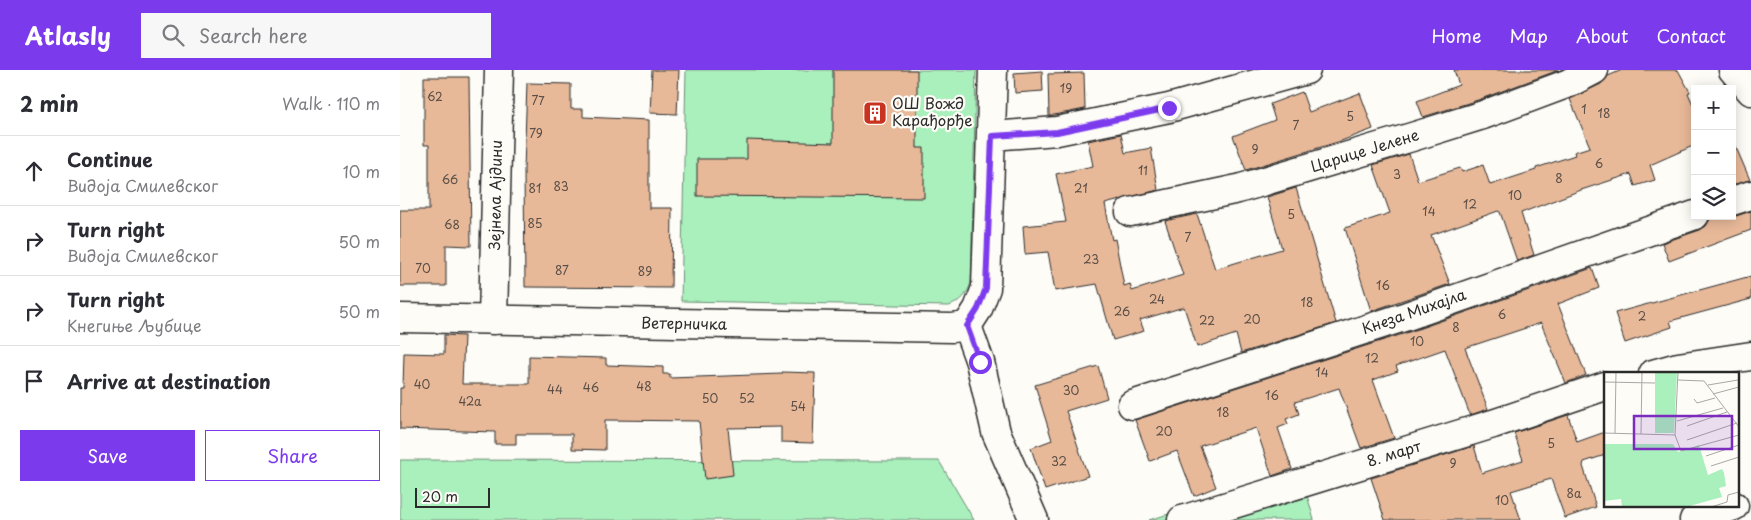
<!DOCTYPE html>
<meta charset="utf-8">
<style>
body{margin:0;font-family:"Playpen Sans",sans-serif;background:#f7f7f7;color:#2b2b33}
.controls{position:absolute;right:15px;top:15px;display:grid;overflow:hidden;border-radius:0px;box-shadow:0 2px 12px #0003}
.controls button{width:45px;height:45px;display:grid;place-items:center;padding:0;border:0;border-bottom:1px solid #e1e1e2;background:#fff;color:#2b2b33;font:25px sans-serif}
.scale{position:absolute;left:15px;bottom:12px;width:75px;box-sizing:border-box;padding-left:5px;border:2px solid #2b2b2b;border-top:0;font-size:14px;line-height:18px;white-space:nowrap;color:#2b2b2b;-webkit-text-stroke:4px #fdfcf7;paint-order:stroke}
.stop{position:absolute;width:15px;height:15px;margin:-11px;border:4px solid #7c3aed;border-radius:50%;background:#fff}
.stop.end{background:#7c3aed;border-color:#fff;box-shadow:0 1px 5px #0008}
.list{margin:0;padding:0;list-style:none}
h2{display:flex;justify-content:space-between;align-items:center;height:65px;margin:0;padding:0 20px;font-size:21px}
h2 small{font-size:16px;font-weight:400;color:#7c7c81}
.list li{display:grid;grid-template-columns:32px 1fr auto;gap:15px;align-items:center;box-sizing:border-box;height:70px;padding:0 20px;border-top:1px solid #e1e1e2}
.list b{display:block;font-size:19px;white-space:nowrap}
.list p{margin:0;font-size:16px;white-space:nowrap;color:#7c7c81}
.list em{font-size:16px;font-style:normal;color:#7c7c81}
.actions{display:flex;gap:10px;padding:15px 20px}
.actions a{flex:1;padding:11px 0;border:1px solid #7c3aed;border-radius:0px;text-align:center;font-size:18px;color:#7c3aed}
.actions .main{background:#7c3aed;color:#fff}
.icon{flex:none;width:28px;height:28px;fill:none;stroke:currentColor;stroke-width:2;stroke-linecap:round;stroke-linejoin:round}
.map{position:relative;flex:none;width:1351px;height:450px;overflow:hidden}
header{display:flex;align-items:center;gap:30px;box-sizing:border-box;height:70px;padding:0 25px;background:#7c3aed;color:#fff}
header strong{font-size:24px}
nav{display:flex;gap:28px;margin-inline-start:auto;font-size:18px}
.search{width:350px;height:45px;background:#f7f7f7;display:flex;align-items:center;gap:12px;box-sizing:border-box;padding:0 18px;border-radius:0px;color:#7c7c81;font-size:19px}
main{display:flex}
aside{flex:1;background:#fff}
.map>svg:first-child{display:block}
.green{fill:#aaf0bd;stroke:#6a8e74}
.building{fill:#e8b999;stroke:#2b2b2b}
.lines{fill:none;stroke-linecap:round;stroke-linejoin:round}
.minor-casing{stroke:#2b2b2b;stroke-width:31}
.minor{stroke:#fdfcf7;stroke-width:28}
.route{stroke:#7c3aed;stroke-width:6}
.labels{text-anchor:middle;stroke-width:4.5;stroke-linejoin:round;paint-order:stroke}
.number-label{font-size:12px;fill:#5a4e46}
.poi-label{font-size:15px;fill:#2b2b2b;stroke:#fdfcf7;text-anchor:start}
.street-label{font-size:15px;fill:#2b2b2b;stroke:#fdfcf7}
.inset-road{fill:none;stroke:#a9a8a5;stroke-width:1}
.view{fill:#7b2cbf;fill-opacity:0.15;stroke:#7b2cbf;stroke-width:2.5}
.inset-edge{fill:none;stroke:#2b2b2b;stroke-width:2.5}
</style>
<header>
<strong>Atlasly</strong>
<div class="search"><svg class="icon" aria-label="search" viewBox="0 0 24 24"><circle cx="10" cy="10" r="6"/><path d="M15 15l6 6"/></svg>Search here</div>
<nav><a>Home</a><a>Map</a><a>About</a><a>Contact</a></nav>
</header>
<main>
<aside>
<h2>2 min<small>Walk · 110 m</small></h2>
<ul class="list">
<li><svg class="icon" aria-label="ahead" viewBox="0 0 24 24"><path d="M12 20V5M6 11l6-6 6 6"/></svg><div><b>Continue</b><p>Видоја Смилевског</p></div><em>10 m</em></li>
<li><svg class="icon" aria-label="right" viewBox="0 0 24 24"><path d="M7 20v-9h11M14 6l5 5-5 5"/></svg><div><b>Turn right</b><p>Видоја Смилевског</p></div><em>50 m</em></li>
<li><svg class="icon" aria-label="right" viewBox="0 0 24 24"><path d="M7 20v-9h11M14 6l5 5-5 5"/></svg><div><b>Turn right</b><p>Кнегиње Љубице</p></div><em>50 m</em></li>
<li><svg class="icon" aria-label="arrive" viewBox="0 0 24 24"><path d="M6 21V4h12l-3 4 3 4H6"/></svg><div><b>Arrive at destination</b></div></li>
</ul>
<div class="actions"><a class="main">Save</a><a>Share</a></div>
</aside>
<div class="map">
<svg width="1351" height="450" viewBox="0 0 1351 450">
<rect width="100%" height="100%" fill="#fdfcf7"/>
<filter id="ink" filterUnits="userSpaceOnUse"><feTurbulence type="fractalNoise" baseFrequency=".02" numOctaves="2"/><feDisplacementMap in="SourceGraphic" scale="10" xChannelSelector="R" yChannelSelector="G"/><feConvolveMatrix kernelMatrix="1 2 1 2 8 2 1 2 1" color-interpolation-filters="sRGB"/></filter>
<g filter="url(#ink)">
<g class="green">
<path d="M286 0H576L571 213C566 226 562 231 549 236L281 231Z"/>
<path d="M0 390 539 391 574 450H0Z"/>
<path d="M901 404 914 450H749Z"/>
</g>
<g class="building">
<path d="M252 0H279L277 44 250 43Z"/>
<path d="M433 0H517V78H524V128L297 126V89H347V70L433 73Z"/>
<path d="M1054 0H1159L1078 30 1023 47 1017 31 1059 15Z"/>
<path d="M1222 0H1278L1290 22 1288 23 1295 39V75L1250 95 1255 110 1235 116 1231 104 1181 120 1121 143 1134 185 1117 191 1100 142 1098 141 1031 165 1050 214 971 241 945 158 990 143 973 95 1009 84 1018 111 1060 98 1062 102 1083 95 1090 115 1136 100V98L1175 85 1174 82 1190 77 1170 29 1201 14 1208 6Z"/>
<path d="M642 1 643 21 615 23 614 3Z"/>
<path d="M684 3 685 39 649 46 648 4Z"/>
<path d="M24 7H69L71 176 46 175V216H0V140H29V75H24Z"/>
<path d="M127 13 171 14V39H183V47L249 50V138H272L271 218 125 217 124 99Z"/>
<path d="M902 22 909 42 960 23 973 59 941 71 846 100 833 66 875 50 870 34Z"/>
<path d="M721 64 725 83 751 78 758 120 705 134 712 170 715 169 724 216 730 214 732 221 783 205 765 151 797 144 815 199 882 179 867 127 896 118 936 253 841 283 836 264 797 277 784 237 740 250 744 261 713 270 697 214 655 221 648 182 625 184 623 156 666 152 656 104 693 96 688 71Z"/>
<path d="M1332 68 1350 110 1332 115Z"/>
<path d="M1351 141V160L1269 191 1262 173 1300 160 1306 156 1310 149 1317 146H1336Z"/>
<path d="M1192 198 1199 218 1158 234 1186 305 1166 313 1141 253 1065 278 1088 339 1070 345 1045 279 996 296 998 301 973 310 994 368 961 378 939 318 895 332 899 344 886 349 888 354 878 358 892 399 872 406 856 358 800 376 816 417 794 426 777 381 750 391 735 350 1012 261Z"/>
<path d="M1351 206V229L1270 251 1272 257 1225 273 1215 243Z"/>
<path d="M44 265 64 266 62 314H129V286L206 288V295L263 297V304H270V308L382 304V302L415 303 413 373 381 372V357L328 358 333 405 305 409 299 351 205 350V380L172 379V364H116V374H95V362L0 359V318H3L4 283 44 284Z"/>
<path d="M698 296 707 328 666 341 688 406 645 420 631 378 652 370 635 315Z"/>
<path d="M1168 345 1177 372 1205 362V385L1184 392 1183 396 1196 437 1165 448 1151 409 1111 421 1121 450H985L971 408 1074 376 1082 403 1123 390 1114 363Z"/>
</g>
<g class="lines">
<g class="minor-casing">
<g id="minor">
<path d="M1333 0 1351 21"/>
<path d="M592 66 657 61 769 38 906 0"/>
<path d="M1332 131 1351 125"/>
<path d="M730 142 838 119 1012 67 1083 45 1169 13 1194 0"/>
<path d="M0 248 552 258 567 256"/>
<path d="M93 250 99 0"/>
<path d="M567 256 578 239 586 218 593 0"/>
<path d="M567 256 580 292 596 362 634 450"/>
<path d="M1253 304 1278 297 1351 286"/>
<path d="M732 335 1007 246 1295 145"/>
<path d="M782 450 1093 354 1205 316"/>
<path d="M1294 450 1334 436"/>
</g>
</g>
<use href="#minor" class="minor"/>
</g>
</g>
<g class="lines" filter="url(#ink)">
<path class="route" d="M580 292 567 256 578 239 586 218 592 66 657 62 769 38"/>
</g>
<defs>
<g id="building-square" transform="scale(1.25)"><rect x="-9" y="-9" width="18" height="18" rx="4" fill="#c8321e" stroke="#fdfcf7"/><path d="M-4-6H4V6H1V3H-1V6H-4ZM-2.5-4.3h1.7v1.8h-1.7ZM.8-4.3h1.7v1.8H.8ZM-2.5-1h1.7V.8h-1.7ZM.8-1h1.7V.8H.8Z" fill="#fff"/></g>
</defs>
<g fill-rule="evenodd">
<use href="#building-square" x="475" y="43"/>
</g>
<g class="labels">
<g class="number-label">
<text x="666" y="23">19</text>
<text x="35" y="31">62</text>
<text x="138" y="35">77</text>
<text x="1184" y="44">1</text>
<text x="1204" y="48">18</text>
<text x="950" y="51">5</text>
<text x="896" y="60">7</text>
<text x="136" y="68">79</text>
<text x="855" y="84">9</text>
<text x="1199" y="98">6</text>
<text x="743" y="105">11</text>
<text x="997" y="109">3</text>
<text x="1159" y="113">8</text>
<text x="50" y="114">66</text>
<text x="161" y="121">83</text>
<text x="135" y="123">81</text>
<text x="681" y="123">21</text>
<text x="1115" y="130">10</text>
<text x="1070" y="139">12</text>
<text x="1029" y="146">14</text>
<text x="891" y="149">5</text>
<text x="135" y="158">85</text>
<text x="52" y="159">68</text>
<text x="788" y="172">7</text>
<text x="691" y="194">23</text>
<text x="23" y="203">70</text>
<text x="162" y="205">87</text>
<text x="245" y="206">89</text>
<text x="983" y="220">16</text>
<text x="757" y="234">24</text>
<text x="907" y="237">18</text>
<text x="722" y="246">26</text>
<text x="1102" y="249">6</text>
<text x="1242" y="251">2</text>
<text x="852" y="254">20</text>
<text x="807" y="255">22</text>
<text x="1056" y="262">8</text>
<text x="1017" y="276">10</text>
<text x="972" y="293">12</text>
<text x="922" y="307">14</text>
<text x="22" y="319">40</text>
<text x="244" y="321">48</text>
<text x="191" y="322">46</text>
<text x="155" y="324">44</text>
<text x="671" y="325">30</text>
<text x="872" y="330">16</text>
<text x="310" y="333">50</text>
<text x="347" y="333">52</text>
<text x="70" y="336">42a</text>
<text x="398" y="341">54</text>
<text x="823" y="347">18</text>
<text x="764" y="366">20</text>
<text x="1151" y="378">5</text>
<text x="659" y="396">32</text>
<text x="1053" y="398">9</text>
<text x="1174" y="428">8a</text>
<text x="1102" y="435">10</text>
</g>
<g class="poi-label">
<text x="492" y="39">ОШ Вожд<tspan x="492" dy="17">Карађорђе</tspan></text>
</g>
<g class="street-label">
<text transform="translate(965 81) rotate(-17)" y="5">Царице Јелене</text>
<text transform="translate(96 125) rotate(-89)" y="5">Зејнела Ајдини</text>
<text transform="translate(1014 242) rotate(-19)" y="5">Кнеза Михајла</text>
<text transform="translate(284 254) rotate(1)" y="5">Ветерничка</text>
<text transform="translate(994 384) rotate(-17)" y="5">8. март</text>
</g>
</g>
<g transform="translate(1204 302)">
<rect width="135" height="135" fill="#fdfcf7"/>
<path d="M51 0H73L70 61H51ZM0 72H69L74 80 95 73 104 103 118 97 120 101 122 114 115 116 118 125 82 135H18L17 127 0 129Z" fill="#aaf0bd"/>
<path class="inset-road" d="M74 0 71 63 77 79 135 63M74 8 100 9 135 55M0 10 51 11M104 13 134 8M109 22 135 15M90 27 93 31 111 26M73 49 119 36M83 54 123 40M0 61 71 63M11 61 12 0M37 62 38 0M83 68 133 51M102 84 135 73M107 94 135 85M107 135 123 130 124 123 135 120"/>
<path class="view" d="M30 44H128V77H30Z"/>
<rect width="135" height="135" class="inset-edge"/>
</g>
</svg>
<div class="controls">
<button>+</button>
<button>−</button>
<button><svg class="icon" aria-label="layers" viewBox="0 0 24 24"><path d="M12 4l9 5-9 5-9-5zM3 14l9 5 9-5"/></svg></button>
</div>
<div class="scale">20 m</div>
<div class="stop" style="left:580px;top:292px"></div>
<div class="stop end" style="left:769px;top:38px"></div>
</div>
</main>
